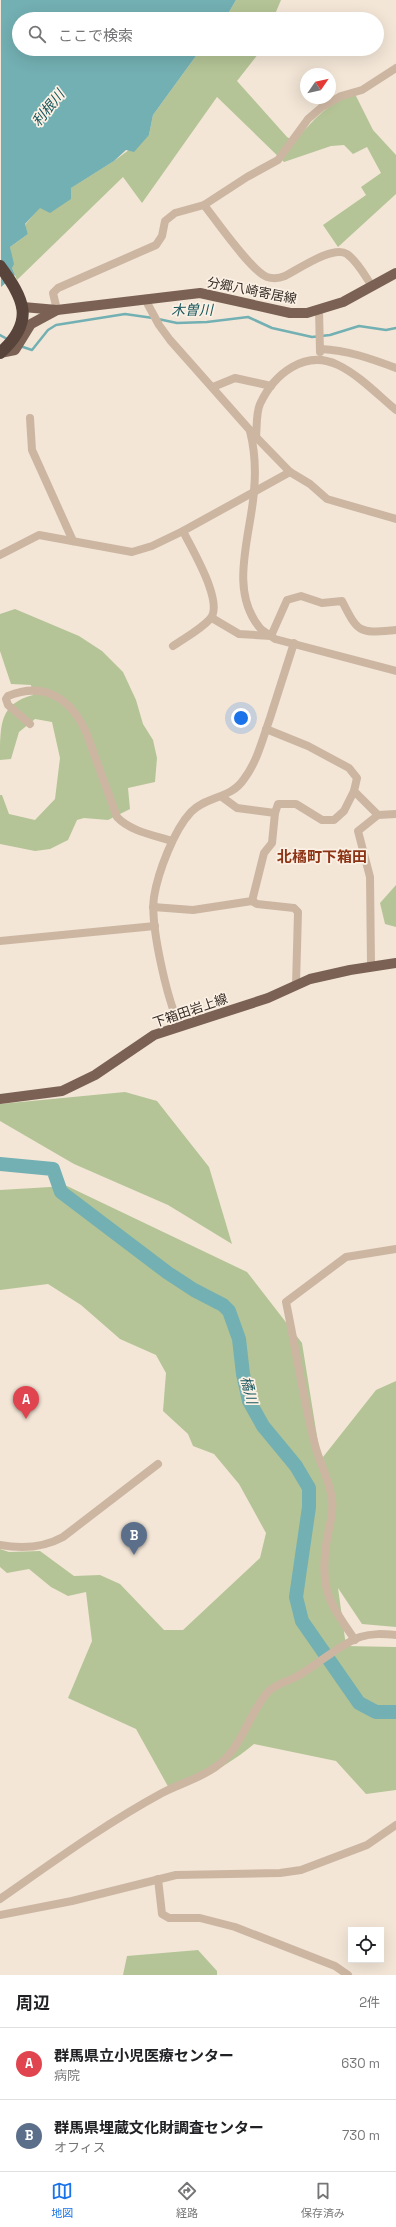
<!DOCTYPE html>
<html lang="ja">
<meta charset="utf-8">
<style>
body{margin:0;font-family:"Space Grotesk","Noto Sans JP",sans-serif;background:#f2f2f2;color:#202124}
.controls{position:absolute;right:12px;bottom:12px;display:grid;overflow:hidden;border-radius:0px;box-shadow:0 4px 16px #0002}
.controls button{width:36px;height:36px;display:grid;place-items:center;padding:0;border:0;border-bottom:1px solid #e0e0e0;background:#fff;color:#202124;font:20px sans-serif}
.compass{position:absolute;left:300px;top:68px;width:36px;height:36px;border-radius:50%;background:#fff;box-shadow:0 4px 16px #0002;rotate:56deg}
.you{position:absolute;left:241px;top:718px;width:14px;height:14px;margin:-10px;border:3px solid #fff;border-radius:50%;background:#1a73e8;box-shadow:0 0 0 6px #1a73e833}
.badge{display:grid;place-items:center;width:26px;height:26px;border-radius:50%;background:#1a73e8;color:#fff;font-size:13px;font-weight:700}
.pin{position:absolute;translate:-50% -33px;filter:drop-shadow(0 1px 2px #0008)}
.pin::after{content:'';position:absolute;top:21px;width:14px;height:12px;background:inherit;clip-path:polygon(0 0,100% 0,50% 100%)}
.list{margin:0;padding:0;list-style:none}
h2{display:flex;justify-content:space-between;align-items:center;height:52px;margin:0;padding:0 16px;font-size:17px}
h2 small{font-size:13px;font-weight:400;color:#757577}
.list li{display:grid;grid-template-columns:26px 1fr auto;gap:12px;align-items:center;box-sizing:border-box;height:72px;padding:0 16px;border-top:1px solid #e0e0e0}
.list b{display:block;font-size:15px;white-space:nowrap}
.list p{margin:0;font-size:13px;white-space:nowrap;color:#757577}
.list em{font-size:13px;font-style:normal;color:#757577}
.icon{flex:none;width:22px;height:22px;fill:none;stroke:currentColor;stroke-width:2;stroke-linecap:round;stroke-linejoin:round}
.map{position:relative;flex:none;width:396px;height:1975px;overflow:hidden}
.search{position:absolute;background:#fff;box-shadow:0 4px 16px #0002;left:12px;right:12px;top:12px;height:44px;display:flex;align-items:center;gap:10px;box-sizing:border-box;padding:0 14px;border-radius:22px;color:#757577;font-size:15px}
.sheet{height:196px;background:#fff}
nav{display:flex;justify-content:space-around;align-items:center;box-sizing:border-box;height:56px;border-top:1px solid #e0e0e0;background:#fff;font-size:11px;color:#757577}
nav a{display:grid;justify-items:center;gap:2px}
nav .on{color:#1a73e8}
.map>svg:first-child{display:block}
.green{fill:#b4c496}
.water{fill:#73b0b3}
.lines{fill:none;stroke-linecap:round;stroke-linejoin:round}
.stream{stroke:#73b0b3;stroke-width:2.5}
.river{stroke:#73b0b3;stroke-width:14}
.minor{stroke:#ccb6a2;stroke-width:8}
.major{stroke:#7a6154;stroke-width:10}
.highway{stroke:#58443b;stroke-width:12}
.labels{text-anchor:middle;stroke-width:3.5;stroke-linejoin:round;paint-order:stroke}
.street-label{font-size:13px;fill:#362b25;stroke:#fbf0e4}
.water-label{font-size:14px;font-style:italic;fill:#17565c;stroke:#fbf0e4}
.quarter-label{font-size:15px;font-weight:bold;fill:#8d3416;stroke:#fbf0e4}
</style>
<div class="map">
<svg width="396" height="1975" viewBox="0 0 396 1975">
<rect width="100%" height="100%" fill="#f3e6d7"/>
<g class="green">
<path d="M236 0H281L273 19H225Z"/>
<path d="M201 49H262L237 81 287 137 294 141C316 119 324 105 355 94L373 130 396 155V194L338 247 323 225 366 195 361 187 381 173 367 147 353 154 344 145 331 146 284 162 217 97 142 203 123 177 17 280 12 268 10 247 28 234 25 225 40 207 114 161 149 135 153 115Z"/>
<path d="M15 609 79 636 102 651 123 672 136 700 143 724 153 740 157 758 155 782 128 788 130 809 108 820 84 818 77 820 68 840 50 849 35 851 0 844V795H2L9 814 35 820 55 799 60 758 52 722 35 719 19 732 11 759 0 760C0 723 0 704 33 695L31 685 11 684 0 651V614Z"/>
<path d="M396 885V927L385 924 380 903Z"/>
<path d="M125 1092 157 1101 209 1167 232 1244 168 1205 74 1164 0 1121V1104Z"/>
<path d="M67 1186 247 1272 302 1343 324 1480 323 1457 376 1390 396 1381V1627L362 1624 338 1588 346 1646 396 1647V1790L366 1794 336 1761 254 1744C229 1765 202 1779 170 1790L136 1729 68 1698 92 1641 86 1592 68 1596 51 1587 29 1569 7 1573 0 1567V1549L9 1552 40 1551 74 1576 100 1575 120 1584 164 1630H183L260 1558 266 1533 239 1484 214 1454 193 1446 188 1434 163 1411 166 1373 156 1355 120 1339 81 1305 48 1284 0 1290V1190Z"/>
<path d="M198 1950 217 1971V1975H123L127 1956Z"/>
</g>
<path class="water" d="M1 0H236L225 19H19V49H201L153 115 149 135 134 152 126 150 114 161 71 188V199L50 213 40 208 25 224 28 234 10 247 14 264 12 268 15 275 1 287Z"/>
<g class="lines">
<g class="stream">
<path d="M158 319 177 323 207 322 248 317 272 328 312 337 330 335 359 326 386 330 396 328"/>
<path d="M0 335 9 340"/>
<path d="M20 346 32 350 48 330 56 325 125 314 153 318"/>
</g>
<path class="river" d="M0 1164 53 1169 61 1192 168 1273 194 1290 223 1305 229 1311 239 1339 243 1374 249 1401 263 1426 296 1466 309 1488V1507L296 1597 302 1621 359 1703 376 1712H396"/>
<g class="minor">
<path d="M204 205C216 220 251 271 267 277 273 279 280 278 285 276 299 269 333 245 347 254 358 262 365 276 372 286"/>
<path d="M145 299 159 325 170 340 256 437 290 472 310 484 327 499 396 519"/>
<path d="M57 310 53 293 58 288 156 245 162 236 165 221 175 213 204 205 247 177 278 160 308 119 322 107 341 96 362 90 396 68"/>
<path d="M319 310 320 352"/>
<path d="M321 349C347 350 372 359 396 368"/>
<path d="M213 387 235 378 271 386"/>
<path d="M30 418 32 450 73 541"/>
<path d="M250 431C255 451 256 470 254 491 251 535 228 590 260 628 264 632 270 635 275 639L396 671"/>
<path d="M256 437C257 427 256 413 260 404 274 374 305 349 338 365 359 375 378 395 396 410"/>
<path d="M0 555 39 535 132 552 152 546 183 531 290 472"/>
<path d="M212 618 239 634 271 636 287 600 301 596 322 603 342 601C359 635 360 633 396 630"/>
<path d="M173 646C186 637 200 630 210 619 225 603 191 548 183 531"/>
<path d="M30 724 8 705 6 699 8 696C45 681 71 699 86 732L117 817C130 831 153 835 172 841"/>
<path d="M266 729 308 746 349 768 357 778 354 791 378 815"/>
<path d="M275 813 278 804H296L322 820H334L344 811 354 791"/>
<path d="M252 901 257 904 294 908 298 912 296 985"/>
<path d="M153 907 193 910 252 901 264 853 272 843 275 813 237 808 222 797"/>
<path d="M0 941 155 926"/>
<path d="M371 964 370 877 358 831 378 815 396 814"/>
<path d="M180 1026C167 1000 150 925 154 897 158 872 174 830 191 812 206 796 231 799 244 779 257 762 263 738 270 718 278 693 286 668 294 643"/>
<path d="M0 1545C22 1549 43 1548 63 1537L158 1464"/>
<path d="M355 1640C328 1601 319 1588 327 1539 329 1526 334 1513 332 1500 330 1481 320 1464 315 1445 303 1398 296 1350 286 1302L346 1257 396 1249"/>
<path d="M158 1879 162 1914 169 1918H200L235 1927 335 1966 348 1975"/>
<path d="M0 1899C53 1862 105 1824 162 1793 179 1784 198 1779 214 1768 241 1751 247 1717 267 1693 275 1684 286 1682 296 1677 316 1666 340 1644 360 1637 372 1633 384 1634 396 1635"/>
<path d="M0 1915 72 1901 176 1875 280 1873 301 1870 367 1845 396 1825"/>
</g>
<g class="major">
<path d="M23 307 57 310 200 293 290 313H307L343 302 396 273"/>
<path d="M0 353 15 350 31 324 57 310"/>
<path d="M0 1099 62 1091 95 1075 154 1035 268 998 310 979 350 970 396 963"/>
</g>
<path class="highway" d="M0 266C24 299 36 321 0 353"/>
</g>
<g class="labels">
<g class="street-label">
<text transform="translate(252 290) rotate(11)" y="5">分郷八崎寄居線</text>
<text transform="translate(190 1010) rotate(-19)" y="5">下箱田岩上線</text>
</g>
<g class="water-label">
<text transform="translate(48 108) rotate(-51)" y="5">利根川</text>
<text transform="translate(192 310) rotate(-1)" y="5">木曽川</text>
<text transform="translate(249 1390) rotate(76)" y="5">橘川</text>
</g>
<g class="quarter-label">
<text x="322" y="862">北橘町下箱田</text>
</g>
</g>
</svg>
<div class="controls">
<button><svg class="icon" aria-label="locate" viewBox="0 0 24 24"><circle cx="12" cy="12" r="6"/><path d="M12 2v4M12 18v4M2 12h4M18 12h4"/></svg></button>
</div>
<svg class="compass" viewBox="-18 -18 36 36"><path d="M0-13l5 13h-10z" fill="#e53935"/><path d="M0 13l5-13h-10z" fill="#757577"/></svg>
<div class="you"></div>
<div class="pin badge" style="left:26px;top:1419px;background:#e0444e">A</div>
<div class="pin badge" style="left:134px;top:1555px;background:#5c6f8a">B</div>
<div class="search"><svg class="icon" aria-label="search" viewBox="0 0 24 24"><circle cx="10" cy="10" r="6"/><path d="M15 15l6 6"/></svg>ここで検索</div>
</div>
<section class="sheet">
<h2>周辺<small>2件</small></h2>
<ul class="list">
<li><span class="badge" style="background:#e0444e">A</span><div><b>群馬県立小児医療センター</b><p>病院</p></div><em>630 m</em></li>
<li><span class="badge" style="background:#5c6f8a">B</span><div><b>群馬県埋蔵文化財調査センター</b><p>オフィス</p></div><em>730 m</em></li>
</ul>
</section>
<nav>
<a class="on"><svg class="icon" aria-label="map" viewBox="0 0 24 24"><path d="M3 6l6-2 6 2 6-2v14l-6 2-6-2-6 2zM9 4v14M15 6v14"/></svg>地図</a>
<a><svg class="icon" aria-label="directions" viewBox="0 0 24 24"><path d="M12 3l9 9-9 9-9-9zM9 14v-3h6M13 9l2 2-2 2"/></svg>経路</a>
<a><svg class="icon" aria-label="saved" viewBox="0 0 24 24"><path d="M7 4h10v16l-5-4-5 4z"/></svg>保存済み</a>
</nav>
